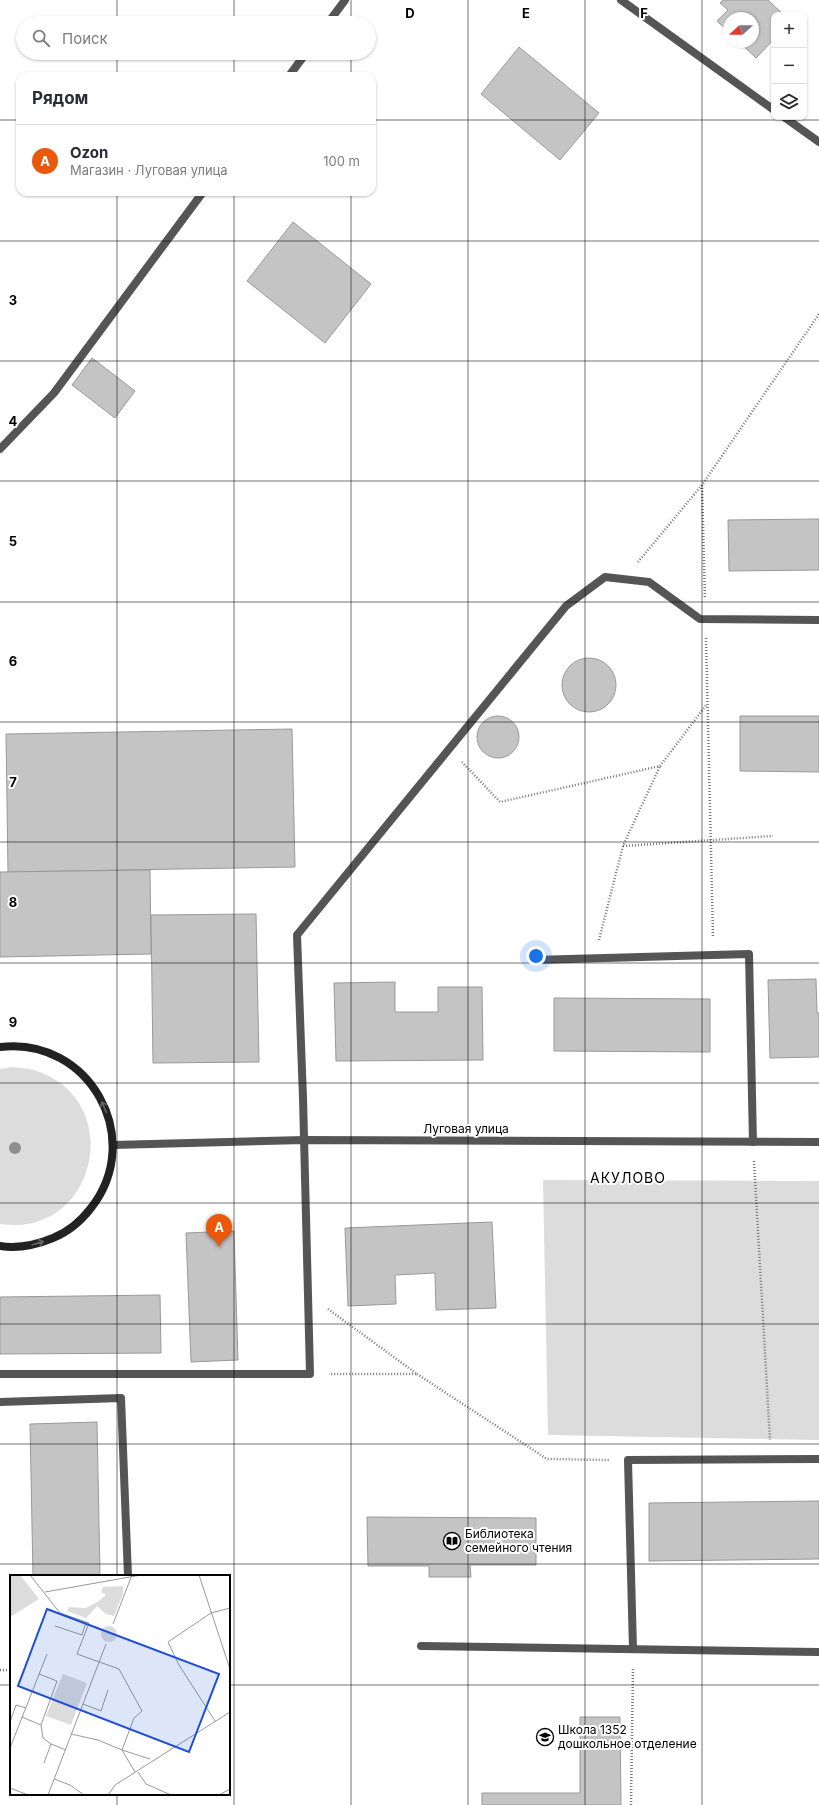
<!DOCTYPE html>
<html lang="ru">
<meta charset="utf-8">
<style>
body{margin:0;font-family:Inter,sans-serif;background:#f7f7f7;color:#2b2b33}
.controls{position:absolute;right:12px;top:12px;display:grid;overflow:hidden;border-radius:8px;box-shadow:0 1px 3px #0004}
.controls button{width:36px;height:36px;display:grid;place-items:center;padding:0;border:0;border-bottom:1px solid #e1e1e2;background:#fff;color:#2b2b33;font:20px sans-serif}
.compass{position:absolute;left:723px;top:12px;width:36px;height:36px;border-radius:50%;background:#fff;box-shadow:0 1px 3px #0004;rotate:249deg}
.you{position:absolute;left:536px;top:956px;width:14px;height:14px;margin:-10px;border:3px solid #fff;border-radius:50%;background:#1a73e8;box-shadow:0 0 0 6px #1a73e833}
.badge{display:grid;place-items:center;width:26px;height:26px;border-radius:50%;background:#ea580c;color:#fff;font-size:13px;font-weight:700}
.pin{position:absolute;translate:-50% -33px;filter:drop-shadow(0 1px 2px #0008)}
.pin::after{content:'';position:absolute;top:21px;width:14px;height:12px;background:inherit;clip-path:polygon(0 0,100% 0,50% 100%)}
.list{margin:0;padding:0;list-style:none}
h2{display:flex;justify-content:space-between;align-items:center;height:52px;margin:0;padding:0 16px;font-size:17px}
h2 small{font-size:13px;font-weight:400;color:#7c7c81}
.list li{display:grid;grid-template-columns:26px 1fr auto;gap:12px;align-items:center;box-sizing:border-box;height:72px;padding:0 16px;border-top:1px solid #e1e1e2}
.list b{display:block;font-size:15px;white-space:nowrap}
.list p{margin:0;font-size:13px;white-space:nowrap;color:#7c7c81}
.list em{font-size:13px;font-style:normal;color:#7c7c81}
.icon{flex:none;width:22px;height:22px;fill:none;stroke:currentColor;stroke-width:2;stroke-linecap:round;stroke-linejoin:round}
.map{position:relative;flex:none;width:819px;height:1805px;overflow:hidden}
.search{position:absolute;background:#fff;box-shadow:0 1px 3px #0004;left:16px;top:16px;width:360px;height:44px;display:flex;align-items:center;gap:10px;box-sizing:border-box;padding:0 14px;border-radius:22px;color:#7c7c81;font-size:15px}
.panel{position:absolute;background:#fff;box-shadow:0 1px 3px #0004;left:16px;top:72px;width:360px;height:124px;border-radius:12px}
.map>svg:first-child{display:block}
.green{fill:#dcdcdc}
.building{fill:#c4c4c4;stroke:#999}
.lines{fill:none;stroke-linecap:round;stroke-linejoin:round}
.path{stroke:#777;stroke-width:2.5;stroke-dasharray:1 2;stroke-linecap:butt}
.lane{stroke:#555;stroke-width:8}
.street{stroke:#555;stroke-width:8}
.secondary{stroke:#222;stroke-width:8}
.tree{fill:#8f8f8f}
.oneway{stroke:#646464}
.grid{fill:none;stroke:#000;stroke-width:1;stroke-opacity:0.55}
.labels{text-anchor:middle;stroke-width:4;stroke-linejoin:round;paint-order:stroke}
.street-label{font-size:12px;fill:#000;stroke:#fff}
.poi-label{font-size:12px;fill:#000;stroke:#fff;text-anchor:start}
.quarter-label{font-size:14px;letter-spacing:1px;fill:#000;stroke:#fff}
.inset-road{fill:none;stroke:#999;stroke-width:1}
.view{fill:#1d4ed8;fill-opacity:0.15;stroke:#1d4ed8;stroke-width:2}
.inset-edge{fill:none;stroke:#000;stroke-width:2}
.grid-label{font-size:13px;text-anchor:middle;font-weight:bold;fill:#000;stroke:#fff;stroke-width:4;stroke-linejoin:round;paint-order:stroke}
</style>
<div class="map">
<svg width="819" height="1805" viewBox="0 0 819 1805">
<rect width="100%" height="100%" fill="#fff"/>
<g class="green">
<path d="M12 1067C19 1068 27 1068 34 1070 128 1099 97 1239 0 1224V1069Z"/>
<path d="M543 1180 819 1181V1440L548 1435Z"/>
</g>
<g class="building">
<path d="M723 0H768L784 15H774V39L756 58 739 42H753V18H729V32L717 21 728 10 720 3Z"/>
<path d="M519 47 599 113 560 160 481 94Z"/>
<path d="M293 222 371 284 325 343 247 281Z"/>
<path d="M92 358 135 391 115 418 72 385Z"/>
<path d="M819 519V570L729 571 728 520Z"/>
<circle cx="589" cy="685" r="27"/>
<path d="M740 716H819V772L740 771Z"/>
<circle cx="498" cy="737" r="21"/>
<path d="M292 729 295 867 8 872 6 734Z"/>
<path d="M150 870 151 954 0 957V872Z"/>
<path d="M256 914 259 1062 153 1063 151 915Z"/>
<path d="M816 979 817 1013H819V1057L770 1058 768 980Z"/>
<path d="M395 982V1012H438V987H482L483 1060 336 1061 334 983Z"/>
<path d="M554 998 710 999V1052L554 1051Z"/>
<path d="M492 1222 496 1308 436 1310 435 1273 395 1275 396 1304 348 1306 345 1228Z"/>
<path d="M234 1231 238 1360 191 1362 186 1233Z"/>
<path d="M160 1295 161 1353 0 1354V1297Z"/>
<path d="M97 1422 100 1576H33L30 1424Z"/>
<path d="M819 1501V1559L649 1561V1503Z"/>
<path d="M367 1517 536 1518V1565H470L471 1577H429V1566H368Z"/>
<path d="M580 1717H620L621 1805H482V1793H580Z"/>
</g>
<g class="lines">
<g class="path">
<path d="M702 485 705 599"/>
<path d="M638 562 702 485 819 314"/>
<path d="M706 638 713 937"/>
<path d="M462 762 500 802 660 766 707 704"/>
<path d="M623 846 773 836"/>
<path d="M599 940 623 846 660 766"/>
<path d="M754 1161 770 1440"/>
<path d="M328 1309 417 1374H329"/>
<path d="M417 1374 547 1459 610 1460"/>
<path d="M0 1670H11"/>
<path d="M631 1805 633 1668"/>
</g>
<g class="lane">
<path d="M328 23 345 0"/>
<path d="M289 76 306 53"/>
<path d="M0 449 54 393 203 192"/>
<path d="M533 960 749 954 753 1142"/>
<path d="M0 1374H310L303 1098 297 935 566 606 605 577 649 582 700 619 819 620"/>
<path d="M0 1402 121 1398 128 1576"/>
<path d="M421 1646 819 1652"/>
<path d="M633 1649 628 1460 819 1459"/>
</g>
<g class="street">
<path d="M621 0 774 110"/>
<path d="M784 117 819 142"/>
<path d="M113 1145 304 1140 819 1142"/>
</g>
<path class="secondary" d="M0 1047C89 1036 146 1138 91 1208 81 1221 68 1232 53 1238 36 1245 19 1249 0 1246"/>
</g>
<circle class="tree" cx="15" cy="1148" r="6"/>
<defs><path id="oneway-shaft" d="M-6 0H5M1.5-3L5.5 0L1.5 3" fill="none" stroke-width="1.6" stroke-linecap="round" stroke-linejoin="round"/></defs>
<g class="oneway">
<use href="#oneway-shaft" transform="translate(104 1107) rotate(-113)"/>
<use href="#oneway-shaft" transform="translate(38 1243) rotate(-16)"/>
</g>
<path class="grid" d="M117 0V23M234 0V23M351 0V23M468 0V1805M585 0V1805M702 0V1805M117 53V76M234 53V76M351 53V76M0 120H20M372 120H819M117 192V1576M234 192V1805M351 192V1805M0 241H819M0 361H819M0 481H819M0 602H819M0 722H819M0 842H819M0 963H819M0 1083H819M0 1203H819M0 1324H819M0 1444H819M0 1564H819M0 1685H11M229 1685H819M117 1794V1805"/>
<defs>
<g id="library-ring" transform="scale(0.9)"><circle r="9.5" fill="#fff" stroke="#000" stroke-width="1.5"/><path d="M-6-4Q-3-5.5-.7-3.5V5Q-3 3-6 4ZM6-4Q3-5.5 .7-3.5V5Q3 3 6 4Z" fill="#000"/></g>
<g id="school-ring" transform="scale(0.9)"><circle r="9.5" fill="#fff" stroke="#000" stroke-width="1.5"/><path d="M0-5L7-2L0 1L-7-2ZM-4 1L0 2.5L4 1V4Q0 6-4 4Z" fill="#000"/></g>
</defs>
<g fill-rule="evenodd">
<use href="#library-ring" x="452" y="1541"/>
<use href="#school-ring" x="545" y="1737"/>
</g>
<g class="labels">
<g class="street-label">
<text x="466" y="1133">Луговая улица</text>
</g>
<g class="poi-label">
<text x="465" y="1538">Библиотека<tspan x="465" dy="14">семейного чтения</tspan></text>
<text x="558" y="1734">Школа 1352<tspan x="558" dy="14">дошкольное отделение</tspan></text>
</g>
<g class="quarter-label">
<text x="628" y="1183">АКУЛОВО</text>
</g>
</g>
<g transform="translate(10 1575)">
<rect width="220" height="220" fill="#fff"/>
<path d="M0 0H10L29 24 0 42ZM113 11V19L104 41 96 39 87 31 76 43 57 36 59 32 76 33 89 26 96 20 91 17 93 12ZM91 59a8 8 0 1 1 16 0a8 8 0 1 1-16 0ZM53 99 77 108 61 150 36 141Z" fill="#dcdcdc"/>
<path class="inset-road" d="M20 0 50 38 79 48 67 79 109 94 132 136 124 143 112 175 140 184M189 0 220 94M35 17 131 0M103 49 122 0M45 51 72 60 76 47M73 129 91 136 98 115M12 142 31 150 47 106 29 99M205 146 169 90 158 67 201 38 220 33M0 147 6 130 16 133M31 150 33 163 41 169M61 159 88 165 112 175 125 197M0 173 37 79M34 188 41 169 56 175M128 197 136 209 161 220M44 204 60 210 74 220M0 213 18 220M38 220 96 69M98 220 105 210 220 137M209 220 220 214"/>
<path class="view" d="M37 34 209 99 179 177 8 111Z"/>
<rect width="220" height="220" class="inset-edge"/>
</g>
<g class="grid-label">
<text x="410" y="18">D</text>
<text x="526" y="18">E</text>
<text x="644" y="18">F</text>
<text x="13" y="305">3</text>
<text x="13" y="426">4</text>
<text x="13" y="546">5</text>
<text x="13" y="666">6</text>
<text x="13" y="787">7</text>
<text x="13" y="907">8</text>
<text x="13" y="1027">9</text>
</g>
</svg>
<div class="controls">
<button>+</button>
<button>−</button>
<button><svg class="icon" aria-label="layers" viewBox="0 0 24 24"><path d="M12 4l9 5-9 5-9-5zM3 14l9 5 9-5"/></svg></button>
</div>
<svg class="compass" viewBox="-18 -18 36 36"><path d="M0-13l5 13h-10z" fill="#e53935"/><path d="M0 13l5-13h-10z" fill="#7c7c81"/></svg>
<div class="you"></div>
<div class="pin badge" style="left:219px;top:1247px">A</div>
<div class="search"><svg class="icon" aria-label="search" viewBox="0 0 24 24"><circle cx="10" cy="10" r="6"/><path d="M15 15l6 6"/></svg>Поиск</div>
<section class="panel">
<h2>Рядом<small></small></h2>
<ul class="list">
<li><span class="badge">A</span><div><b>Ozon</b><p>Магазин · Луговая улица</p></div><em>100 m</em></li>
</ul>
</section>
</div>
